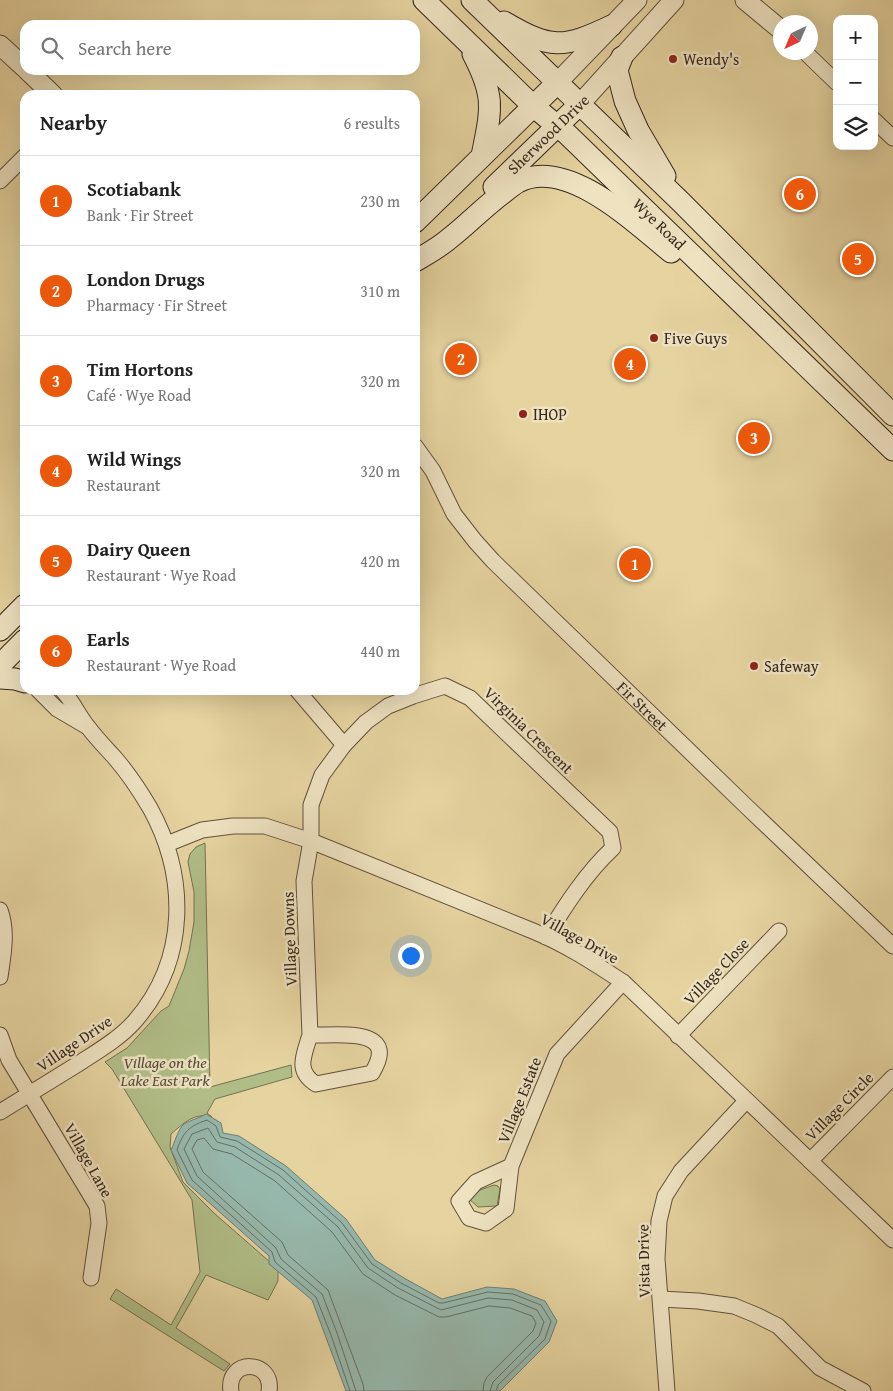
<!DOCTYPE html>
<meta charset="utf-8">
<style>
body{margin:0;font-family:"Gentium Book Plus",serif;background:#f6f6f6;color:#222}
.controls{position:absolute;right:15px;top:15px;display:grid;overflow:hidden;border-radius:10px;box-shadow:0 5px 20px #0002}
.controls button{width:45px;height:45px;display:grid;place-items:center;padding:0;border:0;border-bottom:1px solid #e0e0e0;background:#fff;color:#222;font:25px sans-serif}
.compass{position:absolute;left:773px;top:15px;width:45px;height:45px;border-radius:50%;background:#fff;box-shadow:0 5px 20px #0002;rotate:224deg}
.you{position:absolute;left:410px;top:955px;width:18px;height:18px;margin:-12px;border:4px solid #fff;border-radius:50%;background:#1a73e8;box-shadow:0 0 0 8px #1a73e833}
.badge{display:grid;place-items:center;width:32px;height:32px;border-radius:50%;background:#ea580c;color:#fff;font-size:16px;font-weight:700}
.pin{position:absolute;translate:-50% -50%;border:2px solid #fff;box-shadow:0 1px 5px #0006}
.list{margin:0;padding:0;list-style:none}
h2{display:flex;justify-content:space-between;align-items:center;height:65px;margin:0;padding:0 20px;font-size:21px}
h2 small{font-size:16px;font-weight:400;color:#767676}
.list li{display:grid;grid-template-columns:32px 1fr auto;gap:15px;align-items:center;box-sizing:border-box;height:90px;padding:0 20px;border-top:1px solid #e0e0e0}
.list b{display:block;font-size:19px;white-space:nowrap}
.list p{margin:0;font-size:16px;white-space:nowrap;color:#767676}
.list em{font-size:16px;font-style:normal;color:#767676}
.icon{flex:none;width:28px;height:28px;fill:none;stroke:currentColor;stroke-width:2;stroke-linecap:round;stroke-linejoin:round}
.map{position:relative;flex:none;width:893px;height:1391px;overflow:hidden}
.search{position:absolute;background:#fff;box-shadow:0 5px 20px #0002;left:20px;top:20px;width:400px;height:55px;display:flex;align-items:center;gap:12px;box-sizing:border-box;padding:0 18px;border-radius:15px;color:#767676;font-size:19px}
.panel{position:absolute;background:#fff;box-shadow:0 5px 20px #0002;left:20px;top:90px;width:400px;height:605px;border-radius:15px}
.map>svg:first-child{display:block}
.green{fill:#b1bd87;stroke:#737251}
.water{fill:#96b7ab;stroke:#6f7d71}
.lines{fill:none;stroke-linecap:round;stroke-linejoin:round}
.shore{stroke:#666f63;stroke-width:1}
.minor-casing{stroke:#61523c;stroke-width:17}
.tertiary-casing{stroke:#61523c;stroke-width:21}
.secondary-casing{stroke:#35271b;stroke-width:23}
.minor{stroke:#eee2c1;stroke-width:15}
.tertiary{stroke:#eee2c1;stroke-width:19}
.secondary{stroke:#eee2c1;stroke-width:21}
.poi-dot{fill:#8f2418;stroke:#eee2c1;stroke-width:2}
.labels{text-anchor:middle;stroke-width:5;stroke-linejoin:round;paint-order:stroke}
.poi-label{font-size:16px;fill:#35271b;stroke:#eee2c1;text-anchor:start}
.street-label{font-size:16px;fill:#35271b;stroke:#eee2c1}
.park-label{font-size:16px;font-style:italic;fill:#544c36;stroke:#eee2c1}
</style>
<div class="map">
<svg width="893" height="1391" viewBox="0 0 893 1391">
<rect width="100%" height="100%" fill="#e5d3a0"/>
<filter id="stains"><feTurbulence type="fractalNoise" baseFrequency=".004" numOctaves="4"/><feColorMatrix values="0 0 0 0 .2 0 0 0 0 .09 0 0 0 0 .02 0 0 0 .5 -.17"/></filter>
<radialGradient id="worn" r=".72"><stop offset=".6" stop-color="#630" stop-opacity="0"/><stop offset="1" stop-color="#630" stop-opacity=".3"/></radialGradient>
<g class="green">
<path d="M205 843 210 1087 291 1065 292 1077 215 1099 207 1113 212 1117C194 1112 184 1123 171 1134L170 1147 183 1182 215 1214 278 1269V1281L268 1300 206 1275 176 1328 230 1364 224 1371 110 1299 116 1289 171 1325 200 1272 192 1200 112 1069 105 1062 127 1048 161 1011 169 1006 184 969 189 951 194 922V892L188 862 190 854 196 847Z"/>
<path d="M494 1185 498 1186 500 1189 497 1206 478 1207 470 1200 469 1196 472 1193Z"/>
</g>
<path class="water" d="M206 1114 221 1123 223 1133 239 1136 286 1166 346 1219 375 1260 404 1278 442 1299 487 1287 514 1289 545 1301 557 1321 549 1342 500 1391H346L312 1300 269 1264V1256L187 1183 171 1150C175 1142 178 1129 184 1124 190 1120 200 1118 206 1114Z"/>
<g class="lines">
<g class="shore">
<path d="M350 1391 331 1335 316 1297 275 1262 272 1252 192 1180 177 1150C183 1132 189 1126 207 1120L216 1126 220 1137 237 1141 283 1170 342 1223 372 1264 401 1283 439 1303H443L488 1292 513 1294 541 1305 551 1321 545 1339 498 1385 496 1391"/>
<path d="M356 1391 337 1333 322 1294 281 1259 276 1248 197 1176 184 1149 192 1134 208 1128 217 1142 235 1147 279 1175 338 1227 368 1268 398 1288 441 1310 488 1298 512 1300 537 1310 544 1322 539 1336 493 1382 490 1391"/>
<path d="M364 1391 363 1384 328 1290 288 1255 282 1242 203 1172 192 1149 197 1140 204 1138 213 1149 232 1154 275 1181 332 1232 363 1274 395 1295 439 1317H446L489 1306 510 1308 532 1316 536 1323 533 1331 487 1377 484 1383 483 1391"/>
</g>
<g class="minor-casing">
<g id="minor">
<path d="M805 52 837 83"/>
<path d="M874 120 893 138"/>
<path d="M0 181 25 156"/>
<path id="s1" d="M415 446 433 471 454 514 475 541 493 561 746 806 893 946"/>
<path d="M38 690 57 709 86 726"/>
<path d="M297 690 344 745"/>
<path d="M167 844 202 830 233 826H265L311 841 533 931C565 944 594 963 623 982L893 1240"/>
<path d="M0 910C8 932 3 955 0 977"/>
<path d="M0 1035 9 1060 97 1206 99 1223 91 1278"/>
<path d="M310 1035C337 1036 401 1026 372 1073L316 1084C295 1071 304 1055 310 1035L304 881 311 841V805L322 775 344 745 366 722 388 706 413 696 445 686 470 698 610 832 613 848C586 873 565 906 546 937"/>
<path d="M678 1036 779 931"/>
<path d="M0 1112C26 1096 52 1080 78 1064 98 1051 119 1039 135 1021 188 960 188 877 150 808 140 791 128 773 115 758 106 748 96 738 88 727 78 715 73 701 62 690"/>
<path d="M810 1161 893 1077"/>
<path d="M511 1166 476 1182 459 1201 469 1218 486 1223 506 1209 511 1166 557 1054 623 982"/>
<path d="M661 1299 698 1301 734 1306 756 1315 778 1326 820 1368 863 1391"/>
<path d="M231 1391C226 1358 274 1359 269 1391"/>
<path d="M667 1391 657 1259 659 1221 665 1196 681 1171 746 1101"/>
</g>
</g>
<g class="tertiary-casing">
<g id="tertiary">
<path d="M745 0 780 29"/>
<path d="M0 45 25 68"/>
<path d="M27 70 53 95"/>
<path d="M557 83 637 0"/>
<path d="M580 104 674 0"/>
</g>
</g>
<g class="secondary-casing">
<g id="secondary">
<path id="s2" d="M424 0 533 106 567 134 893 450"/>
<path d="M472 0 681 202 893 415"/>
<path d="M504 22C550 49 563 49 611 26"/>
<path d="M473 54C496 98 491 110 482 156"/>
<path d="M622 57 617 70 625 101 638 130 665 176"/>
<path d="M494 187 580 104"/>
<path d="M415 222 557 83"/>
<path d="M415 261C427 254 440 247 450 238 468 224 484 207 503 193 508 189 513 185 518 182 567 156 636 224 671 252"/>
<path d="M0 630 25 605"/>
<path d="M0 665 25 640"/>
<path d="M0 678 15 679 25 682"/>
</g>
</g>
<use href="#minor" class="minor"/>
<use href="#tertiary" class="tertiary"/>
<use href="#secondary" class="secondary"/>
</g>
<g class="poi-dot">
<circle cx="673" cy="59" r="5"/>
<circle cx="654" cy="338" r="5"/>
<circle cx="523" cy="414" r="5"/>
<circle cx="754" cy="666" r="5"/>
</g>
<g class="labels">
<g class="poi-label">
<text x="683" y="65">Wendy's</text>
<text x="664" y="344">Five Guys</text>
<text x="533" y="420">IHOP</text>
<text x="764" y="672">Safeway</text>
</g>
<g class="street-label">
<text transform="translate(548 134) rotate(-44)" y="6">Sherwood Drive</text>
<text dy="6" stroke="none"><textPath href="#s2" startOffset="325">Wye Road</textPath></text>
<text dy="6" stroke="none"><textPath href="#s1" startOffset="348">Fir Street</textPath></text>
<text transform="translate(529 730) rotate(44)" y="6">Virginia Crescent</text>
<text transform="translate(580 938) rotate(29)" y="6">Village Drive</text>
<text transform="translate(289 939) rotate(-92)" y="6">Village Downs</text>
<text transform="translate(716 971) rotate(-46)" y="6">Village Close</text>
<text transform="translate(74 1043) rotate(-34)" y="6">Village Drive</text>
<text transform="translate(519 1100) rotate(-68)" y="6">Village Estate</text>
<text transform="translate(839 1106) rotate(-45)" y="6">Village Circle</text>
<text transform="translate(89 1160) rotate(61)" y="6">Village Lane</text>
<text transform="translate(643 1261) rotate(-91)" y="6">Vista Drive</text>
</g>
<g class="park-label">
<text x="165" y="1068">Village on the<tspan x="165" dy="18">Lake East Park</tspan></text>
</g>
</g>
<rect width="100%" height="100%" filter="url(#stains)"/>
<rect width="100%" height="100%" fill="url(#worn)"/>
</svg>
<div class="controls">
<button>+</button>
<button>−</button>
<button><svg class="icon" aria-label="layers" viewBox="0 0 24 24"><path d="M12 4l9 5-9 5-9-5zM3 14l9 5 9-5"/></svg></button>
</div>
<svg class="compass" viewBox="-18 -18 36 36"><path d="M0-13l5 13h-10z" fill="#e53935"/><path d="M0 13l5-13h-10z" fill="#767676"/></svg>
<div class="you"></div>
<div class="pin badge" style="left:635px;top:564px">1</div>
<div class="pin badge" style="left:461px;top:359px">2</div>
<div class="pin badge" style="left:754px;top:438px">3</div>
<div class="pin badge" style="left:630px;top:364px">4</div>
<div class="pin badge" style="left:858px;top:259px">5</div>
<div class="pin badge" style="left:800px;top:194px">6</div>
<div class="search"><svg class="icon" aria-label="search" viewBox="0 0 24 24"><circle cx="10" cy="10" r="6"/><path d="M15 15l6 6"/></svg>Search here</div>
<section class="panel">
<h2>Nearby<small>6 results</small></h2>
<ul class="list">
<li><span class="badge">1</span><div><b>Scotiabank</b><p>Bank · Fir Street</p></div><em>230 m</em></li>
<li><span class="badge">2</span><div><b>London Drugs</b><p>Pharmacy · Fir Street</p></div><em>310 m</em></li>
<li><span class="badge">3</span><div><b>Tim Hortons</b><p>Café · Wye Road</p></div><em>320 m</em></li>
<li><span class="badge">4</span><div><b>Wild Wings</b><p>Restaurant</p></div><em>320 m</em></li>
<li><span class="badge">5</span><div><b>Dairy Queen</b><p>Restaurant · Wye Road</p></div><em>420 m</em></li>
<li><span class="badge">6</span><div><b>Earls</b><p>Restaurant · Wye Road</p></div><em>440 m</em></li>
</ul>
</section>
</div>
